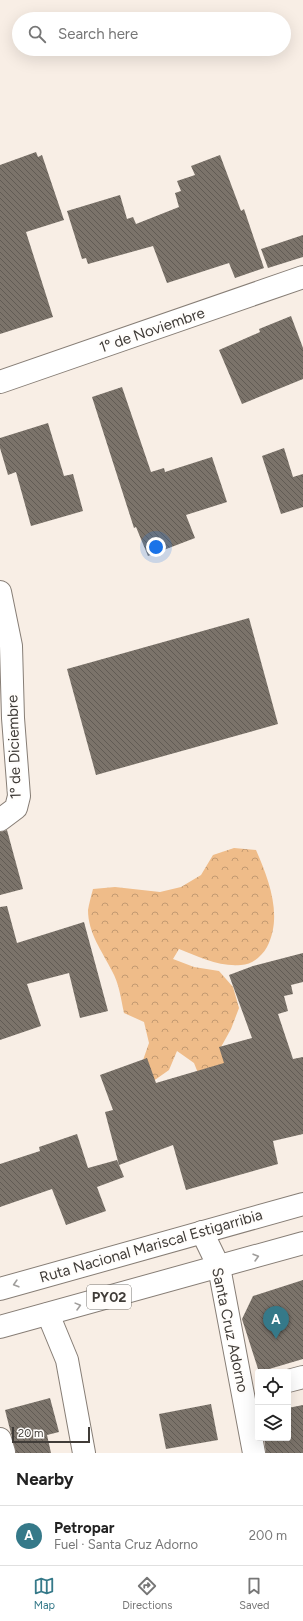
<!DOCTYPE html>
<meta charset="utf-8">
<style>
body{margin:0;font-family:Figtree,sans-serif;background:#f2f2f2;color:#222}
.controls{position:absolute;right:12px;bottom:12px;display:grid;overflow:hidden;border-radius:4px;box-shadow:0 4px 16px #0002}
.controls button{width:36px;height:36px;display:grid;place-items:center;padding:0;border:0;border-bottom:1px solid #e0e0e0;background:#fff;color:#222;font:20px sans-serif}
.scale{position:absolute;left:12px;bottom:10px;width:78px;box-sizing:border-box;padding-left:4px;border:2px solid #403c38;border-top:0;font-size:11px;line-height:14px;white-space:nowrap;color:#403c38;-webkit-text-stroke:3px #fffdfb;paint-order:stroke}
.you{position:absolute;left:156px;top:547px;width:14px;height:14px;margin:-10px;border:3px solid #fff;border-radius:50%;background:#1a73e8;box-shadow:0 0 0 6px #1a73e833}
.badge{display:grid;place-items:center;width:26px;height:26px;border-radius:50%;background:#357989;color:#fff;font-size:13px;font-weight:700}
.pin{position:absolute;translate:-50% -33px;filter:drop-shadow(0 1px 2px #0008)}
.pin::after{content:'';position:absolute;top:21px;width:14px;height:12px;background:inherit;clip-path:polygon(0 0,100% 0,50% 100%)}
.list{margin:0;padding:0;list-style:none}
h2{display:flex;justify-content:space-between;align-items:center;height:52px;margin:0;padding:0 16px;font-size:17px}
h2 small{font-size:13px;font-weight:400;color:#767676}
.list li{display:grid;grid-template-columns:26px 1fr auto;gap:12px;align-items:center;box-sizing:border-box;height:60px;padding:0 16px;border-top:1px solid #e0e0e0}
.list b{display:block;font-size:15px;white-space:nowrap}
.list p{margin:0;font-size:13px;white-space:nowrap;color:#767676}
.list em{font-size:13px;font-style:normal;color:#767676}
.icon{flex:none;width:22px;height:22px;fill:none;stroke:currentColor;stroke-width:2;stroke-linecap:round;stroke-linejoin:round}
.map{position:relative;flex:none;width:303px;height:1453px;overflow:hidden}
.search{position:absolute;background:#fff;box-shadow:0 4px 16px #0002;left:12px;right:12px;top:12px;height:44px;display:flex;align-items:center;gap:10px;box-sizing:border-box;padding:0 14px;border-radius:22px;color:#767676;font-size:15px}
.sheet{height:112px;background:#fff}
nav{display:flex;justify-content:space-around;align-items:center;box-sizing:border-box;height:56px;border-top:1px solid #e0e0e0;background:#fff;font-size:11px;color:#767676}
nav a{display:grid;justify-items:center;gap:2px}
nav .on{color:#357989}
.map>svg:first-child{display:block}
.forest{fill:url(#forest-crowns)}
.building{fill:url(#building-back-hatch)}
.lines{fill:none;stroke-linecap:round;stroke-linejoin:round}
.minor-casing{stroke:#877e76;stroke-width:24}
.highway-casing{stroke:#877e76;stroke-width:24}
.minor{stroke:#fff;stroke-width:22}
.highway{stroke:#fff;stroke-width:22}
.oneway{stroke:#a09e9c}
.labels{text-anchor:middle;stroke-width:4;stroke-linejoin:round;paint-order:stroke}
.shield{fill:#fffdfb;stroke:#797672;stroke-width:1}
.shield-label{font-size:14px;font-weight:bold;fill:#403c38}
.street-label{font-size:15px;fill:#403c38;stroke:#fffdfb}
</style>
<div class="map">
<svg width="303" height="1453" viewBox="0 0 303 1453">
<defs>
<pattern id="forest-crowns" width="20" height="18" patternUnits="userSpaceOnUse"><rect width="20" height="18" fill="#efbc89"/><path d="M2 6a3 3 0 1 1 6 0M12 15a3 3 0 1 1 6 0" fill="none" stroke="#c39a71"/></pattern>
<pattern id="building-back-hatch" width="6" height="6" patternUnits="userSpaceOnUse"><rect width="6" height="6" fill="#7b736a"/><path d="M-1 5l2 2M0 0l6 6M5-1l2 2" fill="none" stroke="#615b54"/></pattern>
</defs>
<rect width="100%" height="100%" fill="#f8eee5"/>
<path class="forest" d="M234 848 256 850C269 880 283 916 267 947 262 956 252 965 241 965 219 967 199 957 179 949L173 959 194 967 219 971 233 987 239 1008 231 1029 221 1047 230 1067 202 1083 194 1063 177 1051 169 1070 152 1082 142 1063 149 1043 144 1022 124 1013C121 999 119 983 112 971 102 951 88 933 88 910 89 904 91 896 93 889L115 887 160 892 181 887 201 875 213 855Z"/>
<g class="building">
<path d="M36 152 38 157 42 155 64 220 26 232 53 317 0 334V165Z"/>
<path d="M220 155 241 211 244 209 264 268 235 278 229 263 167 283 153 246 88 264 86 258 82 259 67 211 120 195 127 219 133 217 136 224 179 207 175 193 181 191 177 181 195 175 191 166Z"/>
<path d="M303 235V257L268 268 261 249Z"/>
<path d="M291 316 303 348V379L242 404 219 350 260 332 259 329Z"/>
<path d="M122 387 151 472 164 468 165 472 212 457 227 502 186 515 195 538 148 556 136 527 134 528 92 397Z"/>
<path d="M48 423 64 476 73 474 83 511 31 526 16 472 8 475 0 448V438Z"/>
<path d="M284 448 293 477 303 474V507L281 514 262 456Z"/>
<path d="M249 618 278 724 96 775 67 669Z"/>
<path d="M7 830 23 889 0 895V832Z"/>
<path d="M7 906 17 943 84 922 108 1011 80 1018 69 973 27 984 41 1026 0 1040V907Z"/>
<path d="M303 953V982L291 985 293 994 284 996 288 1011 278 1014 293 1059 303 1057V1134L273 1141 278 1164 186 1190 173 1145 119 1165 105 1112 113 1110 100 1075 147 1058 156 1083 224 1063 219 1047 252 1038 229 975 253 966Z"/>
<path d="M77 1134 88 1168 117 1160 124 1177 97 1187 106 1211 66 1225 52 1189 0 1207V1164L40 1151 39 1147Z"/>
<path d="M303 1280V1359L259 1372 242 1319 253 1296Z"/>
<path d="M50 1398 59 1432 47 1435 51 1453H16L5 1410Z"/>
<path d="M211 1404 218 1440 166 1449 159 1414Z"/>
<path d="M303 1405V1453H266L264 1438H288V1408Z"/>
</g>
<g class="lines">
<g class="minor-casing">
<g id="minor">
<path d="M0 382 303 277"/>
<path d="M0 592 11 646 13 718 19 796 16 808 0 820"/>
<path d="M202 1232 219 1267 254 1453"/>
<path d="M48 1314 67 1360 84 1453"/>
<path d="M288 1381 303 1377"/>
<path d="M0 1439 4 1452"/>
</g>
</g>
<g class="highway-casing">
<g id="highway">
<path d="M0 1289 303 1204"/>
<path d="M0 1327 303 1243"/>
</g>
</g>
<use href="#minor" class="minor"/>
<use href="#highway" class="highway"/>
</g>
<defs><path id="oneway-chevron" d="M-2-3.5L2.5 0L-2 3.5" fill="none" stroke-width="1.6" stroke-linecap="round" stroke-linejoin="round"/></defs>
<g class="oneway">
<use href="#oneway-chevron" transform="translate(256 1257) rotate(-16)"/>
<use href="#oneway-chevron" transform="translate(16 1284) rotate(164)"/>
<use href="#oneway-chevron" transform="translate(78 1306) rotate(-15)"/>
</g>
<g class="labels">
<rect class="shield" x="87" y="1285" width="44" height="24" rx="3"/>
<g class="shield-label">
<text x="109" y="1302">PY02</text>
</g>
<g class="street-label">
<text transform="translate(152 330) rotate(-19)" y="5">1º de Noviembre</text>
<text transform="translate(14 747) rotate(-92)" y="5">1º de Diciembre</text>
<text transform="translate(151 1246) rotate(-16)" y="5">Ruta Nacional Mariscal Estigarribia</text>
<text transform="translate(230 1330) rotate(78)" y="5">Santa Cruz Adorno</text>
</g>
</g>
</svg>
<div class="controls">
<button><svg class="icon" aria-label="locate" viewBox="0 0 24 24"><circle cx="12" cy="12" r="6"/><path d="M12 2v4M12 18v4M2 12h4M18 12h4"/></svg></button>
<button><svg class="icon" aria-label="layers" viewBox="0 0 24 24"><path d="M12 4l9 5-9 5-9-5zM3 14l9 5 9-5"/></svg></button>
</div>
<div class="scale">20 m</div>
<div class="you"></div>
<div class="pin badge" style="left:276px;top:1339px">A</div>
<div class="search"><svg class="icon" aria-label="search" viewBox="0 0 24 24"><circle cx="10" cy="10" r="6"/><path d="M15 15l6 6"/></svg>Search here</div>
</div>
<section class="sheet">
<h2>Nearby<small></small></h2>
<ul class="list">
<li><span class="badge">A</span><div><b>Petropar</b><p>Fuel · Santa Cruz Adorno</p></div><em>200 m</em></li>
</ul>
</section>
<nav>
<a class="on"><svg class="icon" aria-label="map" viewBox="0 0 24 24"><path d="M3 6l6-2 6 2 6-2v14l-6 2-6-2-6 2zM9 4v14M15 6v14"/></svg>Map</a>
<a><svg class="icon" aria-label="directions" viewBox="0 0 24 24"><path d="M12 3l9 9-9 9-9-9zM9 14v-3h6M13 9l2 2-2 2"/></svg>Directions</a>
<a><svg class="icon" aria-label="saved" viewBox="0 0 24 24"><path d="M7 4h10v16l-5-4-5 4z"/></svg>Saved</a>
</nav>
